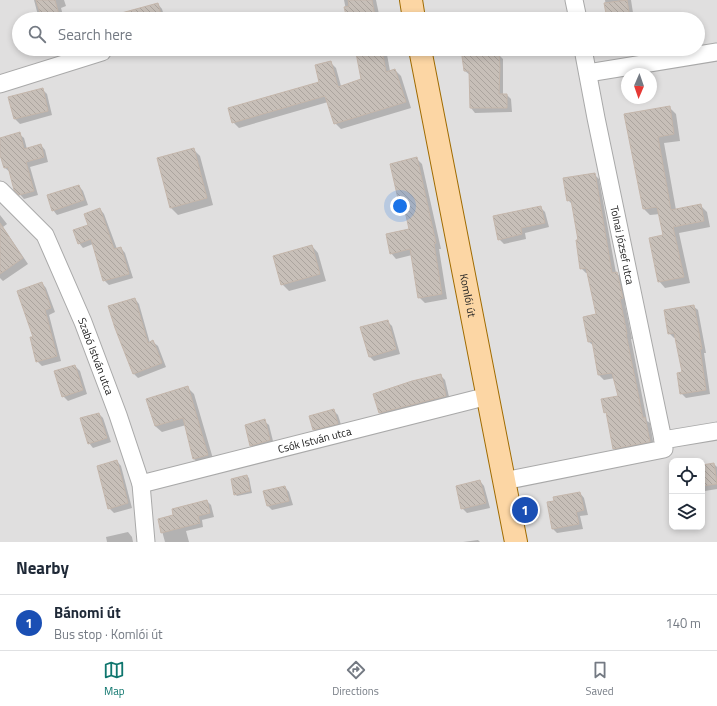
<!DOCTYPE html>
<meta charset="utf-8">
<style>
body{margin:0;font-family:"Titillium Web",sans-serif;background:#f2f2f3;color:#1f2937}
.controls{position:absolute;right:12px;bottom:12px;display:grid;overflow:hidden;border-radius:8px;box-shadow:0 2px 6px #0003}
.controls button{width:36px;height:36px;display:grid;place-items:center;padding:0;border:0;border-bottom:1px solid #e0e1e3;background:#fff;color:#1f2937;font:20px sans-serif}
.compass{position:absolute;left:621px;top:68px;width:36px;height:36px;border-radius:50%;background:#fff;box-shadow:0 2px 6px #0003;rotate:182deg}
.you{position:absolute;left:400px;top:206px;width:14px;height:14px;margin:-10px;border:3px solid #fff;border-radius:50%;background:#1a73e8;box-shadow:0 0 0 6px #1a73e833}
.badge{display:grid;place-items:center;width:26px;height:26px;border-radius:50%;background:#0f766e;color:#fff;font-size:13px;font-weight:700}
.pin{position:absolute;translate:-50% -50%;border:2px solid #fff;box-shadow:0 1px 4px #0006}
.list{margin:0;padding:0;list-style:none}
h2{display:flex;justify-content:space-between;align-items:center;height:52px;margin:0;padding:0 16px;font-size:17px}
h2 small{font-size:13px;font-weight:400;color:#747a83}
.list li{display:grid;grid-template-columns:26px 1fr auto;gap:12px;align-items:center;box-sizing:border-box;height:56px;padding:0 16px;border-top:1px solid #e0e1e3}
.list b{display:block;font-size:15px;white-space:nowrap}
.list p{margin:0;font-size:13px;white-space:nowrap;color:#747a83}
.list em{font-size:13px;font-style:normal;color:#747a83}
.icon{flex:none;width:22px;height:22px;fill:none;stroke:currentColor;stroke-width:2;stroke-linecap:round;stroke-linejoin:round}
.map{position:relative;flex:none;width:717px;height:542px;overflow:hidden}
.search{position:absolute;background:#fff;box-shadow:0 2px 6px #0003;left:12px;right:12px;top:12px;height:44px;display:flex;align-items:center;gap:10px;box-sizing:border-box;padding:0 14px;border-radius:22px;color:#747a83;font-size:15px}
.sheet{height:108px;background:#fff}
nav{display:flex;justify-content:space-around;align-items:center;box-sizing:border-box;height:56px;border-top:1px solid #e0e1e3;background:#fff;font-size:11px;color:#747a83}
nav a{display:grid;justify-items:center;gap:2px}
nav .on{color:#0f766e}
.map>svg:first-child{display:block}
.residential{fill:#e0dfdf;fill-rule:evenodd}
.shadow{fill:#0003}
.building{fill:url(#building-back-hatch);stroke:#c4b6ab}
.lines{fill:none;stroke-linecap:round;stroke-linejoin:round}
.street-casing{stroke:#a9a9a9;stroke-width:19}
.primary-casing{stroke:#a06b00;stroke-width:24}
.street{stroke:#fff;stroke-width:17}
.primary{stroke:#fcd6a4;stroke-width:22}
.labels{text-anchor:middle;stroke-width:3.5;stroke-linejoin:round;paint-order:stroke}
.street-label{font-size:11px;fill:#222;stroke:#fff}
</style>
<div class="map">
<svg width="717" height="542" viewBox="0 0 717 542">
<defs>
<pattern id="building-back-hatch" width="6" height="6" patternUnits="userSpaceOnUse"><rect width="6" height="6" fill="#c7bfb8"/><path d="M-1 5l2 2M0 0l6 6M5-1l2 2" fill="none" stroke="#aba49e"/></pattern>
</defs>
<rect width="100%" height="100%" fill="#f2efe9"/>
<path class="residential" d="M0 0H717V542H0ZM19 19H698V49H19ZM627 74H651V98H627ZM672 461H702V527H672Z"/>
<g class="shadow">
<path d="M34 0H64L66 6 61 8 64 19H39Z"/>
<path d="M344 0H376L380 19H348Z"/>
<path d="M605 0H631L634 19H608Z"/>
<path d="M158 4 162 9 165 19H128Z"/>
<path d="M35 49H66L42 56Z"/>
<path d="M361 49H386L390 71 395 70 401 76 411 108 341 129 335 123 328 102 239 128 233 122 320 82 330 62 336 68 341 86 363 80Z"/>
<path d="M462 49H478L479 56 498 54 503 59V95H507L511 99 512 112 475 113 471 108 470 75 465 71Z"/>
<path d="M613 49H638L639 52 618 56 613 51Z"/>
<path d="M42 89 47 94 52 115 20 124 15 119 10 98Z"/>
<path d="M669 107 676 114 680 141 664 143 676 210 701 206 707 212 710 227 679 233 690 283 665 288 659 281 664 236 660 214 650 215 644 209 626 115Z"/>
<path d="M19 134 24 138 27 149 41 145 45 150 48 162 30 167 38 195 24 199 15 189 10 172 5 168 0 151V139Z"/>
<path d="M193 149 200 156 213 205 178 215 171 208 158 158Z"/>
<path d="M417 159 422 164 441 249H439L447 299 425 303 419 297 412 255 396 259 391 253 410 230 405 207 400 202Z"/>
<path d="M594 174 599 179 616 273 622 278 627 303 625 304 632 339H631L647 421 650 423 654 447 619 454 614 448 608 415 605 412 619 397 615 378 604 380 599 375 594 346 589 342 597 315 588 273H586L581 268 579 241 573 205 568 200Z"/>
<path d="M79 186 83 191 88 205 57 215 53 210Z"/>
<path d="M540 207 545 212 549 227 525 233 526 239 504 244 499 239Z"/>
<path d="M100 209 104 214 117 249 121 248 125 253 133 278 109 285 104 280 93 244 83 248 79 243Z"/>
<path d="M0 215 7 224 3 227 28 264 3 281 0 278Z"/>
<path d="M312 246 318 253 326 281 289 291 282 284Z"/>
<path d="M42 283 46 288 55 312 49 315 61 361 42 366 37 361 35 337Z"/>
<path d="M135 299 139 304 150 343 153 342 158 346 166 367 138 378 134 374 116 328Z"/>
<path d="M693 306 698 310 706 353H704L710 394 686 398 681 393 683 373 676 337 674 338 669 333Z"/>
<path d="M387 321 392 326 400 354 374 361 369 356Z"/>
<path d="M75 366 80 371 87 394 68 401 63 396Z"/>
<path d="M440 375 445 380 450 401 384 417 380 413 374 395Z"/>
<path d="M187 387 194 394 214 462 200 465 194 459 186 425 162 432 155 426Z"/>
<path d="M333 410 338 415 342 428 319 434 314 429Z"/>
<path d="M99 414 103 418 111 442 93 448 89 443Z"/>
<path d="M264 421 269 425 274 445 256 450 251 445Z"/>
<path d="M117 461 121 466 132 508 114 513 109 508Z"/>
<path d="M714 464 717 467V489L705 491 702 488V466Z"/>
<path d="M247 476 249 478 252 493 237 496 235 494Z"/>
<path d="M480 481 484 486 490 508 467 513 462 508Z"/>
<path d="M285 487 289 492 293 505 272 510 268 506 265 492Z"/>
<path d="M580 493 584 498 588 515 580 516 583 529 557 533 553 529 548 503Z"/>
<path d="M207 501 211 505 214 517 202 520 203 527 186 531 189 542H165L159 520 174 516Z"/>
<path d="M128 532 132 537 133 542H107L106 537Z"/>
<path d="M478 540 480 542H463Z"/>
</g>
<g class="building">
<path d="M36 0H55L60 19H42Z"/>
<path d="M348 0H372L375 16 363 19H347L344 7 349 6Z"/>
<path d="M627 0 630 19H607L604 3Z"/>
<path d="M158 3 162 19H115L114 15Z"/>
<path d="M360 49H382L386 72 395 69 406 102 334 124 325 96 232 123 228 108 319 82 315 65 331 61 338 87 361 79 356 53 361 52Z"/>
<path d="M461 49H474L475 56 499 53 500 67 499 94H507V108H470L469 71H464Z"/>
<path d="M43 88 48 111 14 119 8 97Z"/>
<path d="M670 106 674 134 658 137 671 210 701 204 704 221 673 227 684 277 658 282 649 238 663 235 657 207 643 209 624 114Z"/>
<path d="M20 132 24 149 41 144 44 157 26 162 34 191 19 195 14 190 8 167 4 168 0 155V138Z"/>
<path d="M194 148 207 198 170 208 157 158Z"/>
<path d="M417 157 436 243 434 244 442 294 418 298 410 249 390 254 386 234 409 229 403 202 399 203 390 164Z"/>
<path d="M595 173 612 273 617 272 623 298 620 299 627 334H626L643 418 645 417 650 442 613 449 606 412 604 413 601 399 618 396 612 373 598 375 592 341 588 342 583 317 596 314 586 268 580 269 576 240H578L571 200 567 201 563 178Z"/>
<path d="M79 185 84 200 52 211 47 195Z"/>
<path d="M541 206 545 223 521 228 522 234 498 240 493 216Z"/>
<path d="M100 208 114 249 121 247 129 274 103 281 91 239 78 244 73 230 88 225 84 214Z"/>
<path d="M0 223 23 258 0 274Z"/>
<path d="M312 245 320 274 281 285 273 256Z"/>
<path d="M42 282 51 308 45 310 57 356 36 362 30 337H33L17 291Z"/>
<path d="M135 298 148 343 153 340 162 363 133 374 115 328 108 306Z"/>
<path d="M694 305 702 349H700L706 390 680 394 677 373 682 372 674 333 668 334 664 310Z"/>
<path d="M388 320 396 349 369 357 360 327Z"/>
<path d="M75 365 83 390 62 397 54 371Z"/>
<path d="M441 374 446 396 379 413 373 394 412 381Z"/>
<path d="M188 386 208 455 193 459 183 418 155 426 146 399Z"/>
<path d="M334 409 338 424 313 430 309 416Z"/>
<path d="M99 413 107 438 88 444 80 418Z"/>
<path d="M265 419 270 440 250 446 245 425Z"/>
<path d="M117 460 128 503 108 509 97 466Z"/>
<path d="M714 463 717 484 702 486V465Z"/>
<path d="M247 475 250 491 234 495 231 479Z"/>
<path d="M480 480 486 503 461 509 456 486Z"/>
<path d="M285 486 289 501 267 506 263 491Z"/>
<path d="M580 492 584 510 576 512 579 524 552 529 547 502 554 501 553 497Z"/>
<path d="M207 500 210 513 198 516 200 523 161 533 158 519 173 515 172 509Z"/>
</g>
<g class="lines">
<g class="street-casing">
<g id="street">
<path d="M574 0 578 19"/>
<path id="s1" d="M583 49 596 118 663 440"/>
<path d="M588 73 717 52"/>
<path d="M0 84 102 52"/>
<path id="s2" d="M0 190 45 235 83 322 118 415 141 484 146 542"/>
<path d="M504 481 664 449 663 440 717 431"/>
<path id="s3" d="M141 484 488 396"/>
</g>
</g>
<g class="primary-casing">
<g id="primary">
<path d="M411 0 414 19"/>
<path id="s4" d="M420 49 516 542"/>
</g>
</g>
<use href="#street" class="street"/>
<use href="#primary" class="primary"/>
</g>
<g class="labels">
<g class="street-label">
<text dy="4" stroke="none"><textPath href="#s1" startOffset="200">Tolnai József utca</textPath></text>
<text dy="4" stroke="none"><textPath href="#s4" startOffset="251">Komlói út</textPath></text>
<text dy="4" stroke="none"><textPath href="#s2" startOffset="195">Szabó István utca</textPath></text>
<text dy="4" stroke="none"><textPath href="#s3" startOffset="179">Csók István utca</textPath></text>
</g>
</g>
</svg>
<div class="controls">
<button><svg class="icon" aria-label="locate" viewBox="0 0 24 24"><circle cx="12" cy="12" r="6"/><path d="M12 2v4M12 18v4M2 12h4M18 12h4"/></svg></button>
<button><svg class="icon" aria-label="layers" viewBox="0 0 24 24"><path d="M12 4l9 5-9 5-9-5zM3 14l9 5 9-5"/></svg></button>
</div>
<svg class="compass" viewBox="-18 -18 36 36"><path d="M0-13l5 13h-10z" fill="#e53935"/><path d="M0 13l5-13h-10z" fill="#747a83"/></svg>
<div class="you"></div>
<div class="pin badge" style="left:525px;top:510px;background:#1a4fb4">1</div>
<div class="search"><svg class="icon" aria-label="search" viewBox="0 0 24 24"><circle cx="10" cy="10" r="6"/><path d="M15 15l6 6"/></svg>Search here</div>
</div>
<section class="sheet">
<h2>Nearby<small></small></h2>
<ul class="list">
<li><span class="badge" style="background:#1a4fb4">1</span><div><b>Bánomi út</b><p>Bus stop · Komlói út</p></div><em>140 m</em></li>
</ul>
</section>
<nav>
<a class="on"><svg class="icon" aria-label="map" viewBox="0 0 24 24"><path d="M3 6l6-2 6 2 6-2v14l-6 2-6-2-6 2zM9 4v14M15 6v14"/></svg>Map</a>
<a><svg class="icon" aria-label="directions" viewBox="0 0 24 24"><path d="M12 3l9 9-9 9-9-9zM9 14v-3h6M13 9l2 2-2 2"/></svg>Directions</a>
<a><svg class="icon" aria-label="saved" viewBox="0 0 24 24"><path d="M7 4h10v16l-5-4-5 4z"/></svg>Saved</a>
</nav>
